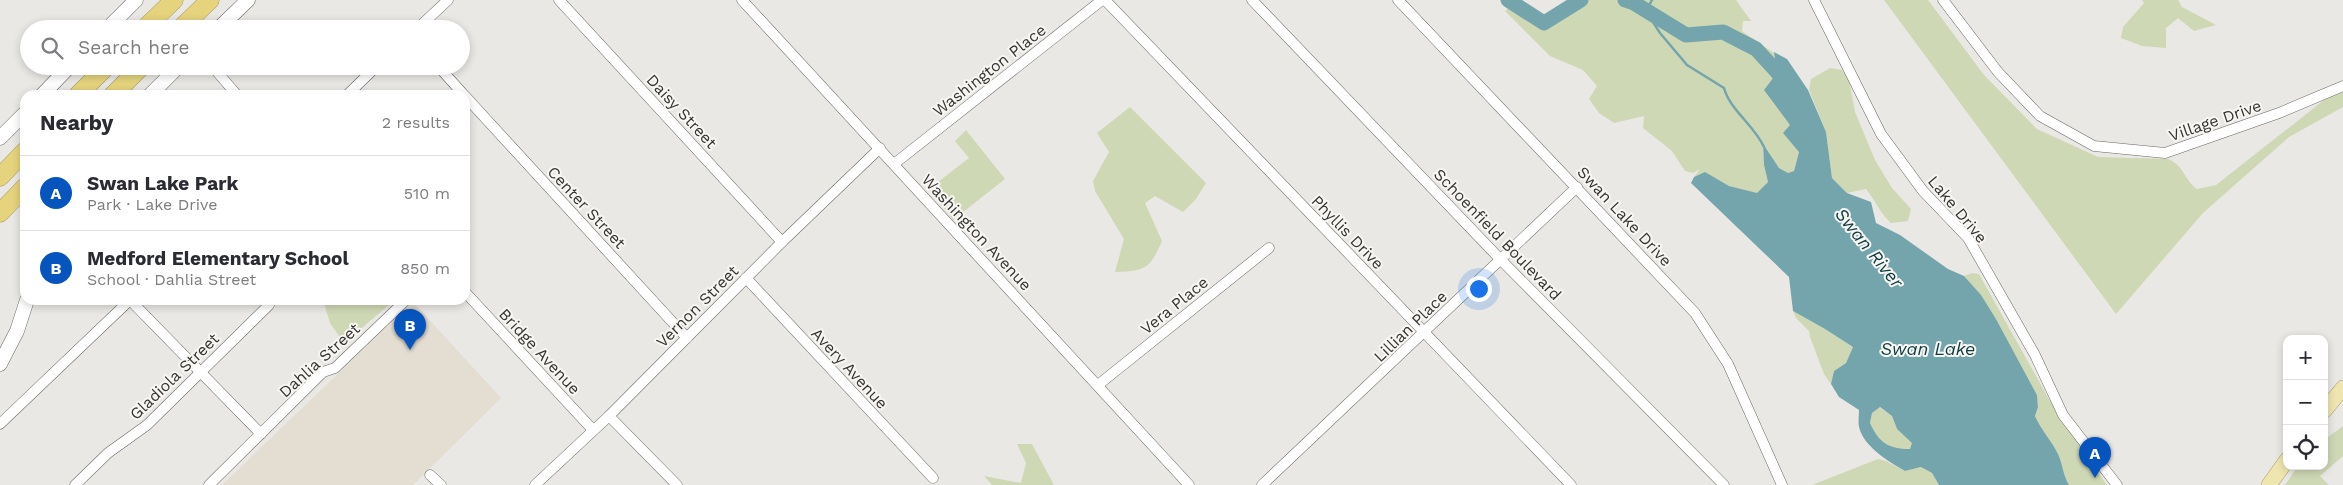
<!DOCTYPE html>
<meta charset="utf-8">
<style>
body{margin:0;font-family:"Work Sans",sans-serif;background:#f2f2f3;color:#2b2b33}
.controls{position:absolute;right:15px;bottom:15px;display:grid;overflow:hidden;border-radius:10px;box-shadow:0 2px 8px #0003}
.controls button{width:45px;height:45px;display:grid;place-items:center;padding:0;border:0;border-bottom:1px solid #e1e1e2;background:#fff;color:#2b2b33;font:25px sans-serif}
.you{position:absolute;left:1478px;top:288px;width:18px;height:18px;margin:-12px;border:4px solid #fff;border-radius:50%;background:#1a73e8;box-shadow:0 0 0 8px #1a73e833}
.badge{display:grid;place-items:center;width:32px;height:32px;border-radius:50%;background:#0655bf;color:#fff;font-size:16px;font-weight:700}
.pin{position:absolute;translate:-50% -41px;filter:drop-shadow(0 1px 2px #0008)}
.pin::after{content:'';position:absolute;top:26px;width:18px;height:15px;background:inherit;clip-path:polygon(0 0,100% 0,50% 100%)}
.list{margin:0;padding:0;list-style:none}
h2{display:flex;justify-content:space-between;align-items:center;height:65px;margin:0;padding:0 20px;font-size:21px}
h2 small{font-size:16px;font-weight:400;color:#7c7c81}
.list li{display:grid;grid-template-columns:32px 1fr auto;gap:15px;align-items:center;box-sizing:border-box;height:75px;padding:0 20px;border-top:1px solid #e1e1e2}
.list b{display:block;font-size:19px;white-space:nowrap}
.list p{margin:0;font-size:16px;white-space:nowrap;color:#7c7c81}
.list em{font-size:16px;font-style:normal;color:#7c7c81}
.icon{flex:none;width:28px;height:28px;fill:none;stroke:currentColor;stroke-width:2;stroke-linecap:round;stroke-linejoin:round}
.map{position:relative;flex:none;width:2343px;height:485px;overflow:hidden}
.search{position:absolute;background:#fff;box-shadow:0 2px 8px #0003;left:20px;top:20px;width:450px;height:55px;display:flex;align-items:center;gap:12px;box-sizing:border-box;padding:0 18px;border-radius:28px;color:#7c7c81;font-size:19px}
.panel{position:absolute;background:#fff;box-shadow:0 2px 8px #0003;left:20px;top:90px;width:450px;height:215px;border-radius:15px}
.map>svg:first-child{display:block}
.built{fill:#e3ddd2}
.green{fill:#cfd8b5}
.water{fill:#74a5ad;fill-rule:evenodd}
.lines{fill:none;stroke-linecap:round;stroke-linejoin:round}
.stream{stroke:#74a5ad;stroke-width:2.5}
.river{stroke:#74a5ad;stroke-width:15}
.street-casing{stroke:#696763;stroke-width:11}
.secondary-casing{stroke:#696763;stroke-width:15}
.primary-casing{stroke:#a79b63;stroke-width:16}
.highway-casing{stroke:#a79b63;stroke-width:19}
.street{stroke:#fff;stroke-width:10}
.secondary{stroke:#fff;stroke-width:14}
.primary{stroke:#efe5b1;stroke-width:15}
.highway{stroke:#e5d37d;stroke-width:18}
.labels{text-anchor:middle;stroke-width:4;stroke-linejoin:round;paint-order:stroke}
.street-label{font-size:16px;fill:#353432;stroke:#f8f6f2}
.water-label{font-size:18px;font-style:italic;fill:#0c3b42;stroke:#f8f6f2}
</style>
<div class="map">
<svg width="2343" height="485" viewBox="0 0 2343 485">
<rect width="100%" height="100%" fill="#eae8e4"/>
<path class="built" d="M413 302 501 398 413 485H222Z"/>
<g class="green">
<path d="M1571 0H1736L1751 21H1743L1742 31 1774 53 1799 152 1794 171 1788 173 1779 168 1763 146 1764 165 1768 182 1757 194 1729 186 1705 173 1694 177 1700 169 1693 173 1685 171 1672 151 1643 128 1644 116 1614 123 1599 113 1589 99 1597 86 1583 70 1550 56 1505 11 1515 4 1536 19 1545 18Z"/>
<path d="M1884 0H1928L1984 75 2037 129 2098 157 2168 159C2184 165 2184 180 2197 189L2216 185 2343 85V107L2289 137 2203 213 2116 314Z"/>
<path d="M2142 0H2178L2182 7 2216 25 2194 31 2178 18 2166 28V48L2142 46 2121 38 2123 27 2144 3Z"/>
<path d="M1830 68 1842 70 1849 80 1855 112 1875 160 1892 188 1911 209 1908 221 1891 223C1880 213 1875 200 1866 189L1847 193 1832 178 1826 132 1809 90 1811 79Z"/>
<path d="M1130 107 1206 183 1196 199 1183 212 1155 196 1145 203 1162 241C1150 269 1145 271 1115 272L1124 239 1095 191 1093 181 1109 152 1097 133Z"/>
<path d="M966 130 1005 179 953 220 929 189 969 158 955 141Z"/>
<path d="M1972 273 1979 274 2055 410 2096 467 2095 472 2097 471 2107 485H2069C2063 475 2063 465 2058 454 2052 441 2041 430 2035 416L2038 407 2037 395 1996 319 1964 276Z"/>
<path d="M323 300H395L344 343 330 323Z"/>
<path d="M1793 311 1825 329 1853 347 1846 363 1834 371 1831 384 1824 374 1810 337 1809 331 1796 318Z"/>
<path d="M1879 407 1892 416 1897 429 1913 443 1910 449C1887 449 1880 444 1870 423L1872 413Z"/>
<path d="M2343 426V456L2320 476 2329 485H2285L2298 466H2324V440Z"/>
<path d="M1017 444H1032L1054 485H992L984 476 1021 483 1026 463Z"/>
<path d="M1878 459 1886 461 1905 471 1921 467 1932 473 1939 485H1812Z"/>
</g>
<path class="water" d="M1774 52 1787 59 1808 90 1826 132 1832 178 1847 193 1871 202 1876 223 1900 235 1948 269 1964 276 1981 295 1996 319 2037 395 2038 407 2035 416C2041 430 2052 441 2058 454 2063 465 2063 475 2069 485H1939L1932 473 1921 467 1905 471C1888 461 1864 447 1859 427 1858 422 1859 415 1859 410L1839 397 1831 384 1834 371 1846 363 1853 347 1825 329 1793 311 1789 277 1691 183 1694 177 1705 172 1729 186 1757 193 1768 182 1764 165 1763 144 1779 168 1788 173 1794 171 1799 152 1783 133 1790 125 1764 90 1777 73ZM1880 407 1892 416 1897 429 1912 443 1910 449C1889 449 1879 443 1870 423L1872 413Z"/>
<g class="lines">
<path class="stream" d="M1652 0 1646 11 1660 33 1687 65 1724 88C1730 110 1754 125 1764 147"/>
<g class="river">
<path d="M1508 0 1544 23 1581 0"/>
<path d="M1625 0 1634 3 1686 35 1723 32 1756 49 1778 73 1787 89"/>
</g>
<g class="street-casing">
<g id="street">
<path d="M559 0 782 242"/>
<path d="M742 0 1189 485"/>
<path d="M1105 0 1571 485"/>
<path d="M1252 0 1500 259 1724 485"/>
<path d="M1398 0 1695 313 1728 364 1782 485"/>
<path d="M1814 0 1881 134 1923 191 1968 238 2035 355 2063 415 2117 485"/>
<path d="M1943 0 1998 72 2040 116 2094 146 2165 153 2279 113 2343 86"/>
<path d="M417 29 448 0"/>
<path d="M212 66 237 95"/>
<path d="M438 66 464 95"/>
<path d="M347 95 377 66"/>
<path d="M465 96 687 338"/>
<path d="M894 164 1102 0"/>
<path d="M746 278 933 478"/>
<path d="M465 292 593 430"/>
<path d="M130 300 261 434"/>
<path d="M1098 385 1269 248"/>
<path d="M609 416 677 485"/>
<path d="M0 424 130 300"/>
<path d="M430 475 441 485"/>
<path d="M75 485 108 453 147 425 269 305"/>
<path d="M209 485 323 372 335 368 406 300"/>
<path d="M535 485 609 416 782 242 880 148"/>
<path d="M1262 485 1577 187"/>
</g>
</g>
<g class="secondary-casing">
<g id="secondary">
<path d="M107 29 136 0"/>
<path d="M218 29 248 0"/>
<path d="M42 95 70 66"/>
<path d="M150 95 179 66"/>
<path d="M0 138 25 113"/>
<path d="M0 364 17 331 27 300"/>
</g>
</g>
<g class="primary-casing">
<g id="primary">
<path d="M2324 411 2343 388"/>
<path d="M2269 485 2287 460"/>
</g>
</g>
<g class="highway-casing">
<g id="highway">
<path d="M144 29 174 0"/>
<path d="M180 29 210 0"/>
<path d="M78 95 107 66"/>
<path d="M113 95 142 66"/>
<path d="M0 177 25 151"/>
<path d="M0 213 25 187"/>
</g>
</g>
<use href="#street" class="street"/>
<use href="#secondary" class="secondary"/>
<use href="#primary" class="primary"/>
<use href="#highway" class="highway"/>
</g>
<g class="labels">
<g class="street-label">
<text transform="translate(989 70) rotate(-38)" y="6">Washington Place</text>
<text transform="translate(682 111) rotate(47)" y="6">Daisy Street</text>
<text transform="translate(2215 120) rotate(-19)" y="6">Village Drive</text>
<text transform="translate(587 207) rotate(47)" y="6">Center Street</text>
<text transform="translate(1958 209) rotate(50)" y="6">Lake Drive</text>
<text transform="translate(1625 216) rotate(47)" y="6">Swan Lake Drive</text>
<text transform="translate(977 232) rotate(47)" y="6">Washington Avenue</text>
<text transform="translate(1348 232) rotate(46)" y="6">Phyllis Drive</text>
<text transform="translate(1498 234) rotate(46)" y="6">Schoenfield Boulevard</text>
<text transform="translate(1174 305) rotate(-39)" y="6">Vera Place</text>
<text transform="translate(697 306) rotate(-45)" y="6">Vernon Street</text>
<text transform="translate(1410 326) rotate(-44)" y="6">Lillian Place</text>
<text transform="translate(540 351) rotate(47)" y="6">Bridge Avenue</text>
<text transform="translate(319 360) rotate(-42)" y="6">Dahlia Street</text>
<text transform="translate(850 368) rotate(47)" y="6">Avery Avenue</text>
<text transform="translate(174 376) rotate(-44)" y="6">Gladiola Street</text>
</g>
<g class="water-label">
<text transform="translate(1869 248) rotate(51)" y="6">Swan River</text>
<text x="1928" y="355">Swan Lake</text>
</g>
</g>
</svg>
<div class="controls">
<button>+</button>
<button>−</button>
<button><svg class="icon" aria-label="locate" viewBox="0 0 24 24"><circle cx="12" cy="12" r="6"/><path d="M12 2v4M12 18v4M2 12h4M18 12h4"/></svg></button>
</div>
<div class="you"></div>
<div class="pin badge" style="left:2095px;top:478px">A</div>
<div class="pin badge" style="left:410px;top:350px">B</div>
<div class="search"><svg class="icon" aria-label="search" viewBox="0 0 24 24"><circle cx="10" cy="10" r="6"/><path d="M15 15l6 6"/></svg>Search here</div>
<section class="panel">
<h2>Nearby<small>2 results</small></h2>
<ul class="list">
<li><span class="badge">A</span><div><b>Swan Lake Park</b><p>Park · Lake Drive</p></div><em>510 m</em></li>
<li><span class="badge">B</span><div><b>Medford Elementary School</b><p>School · Dahlia Street</p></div><em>850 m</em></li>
</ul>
</section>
</div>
